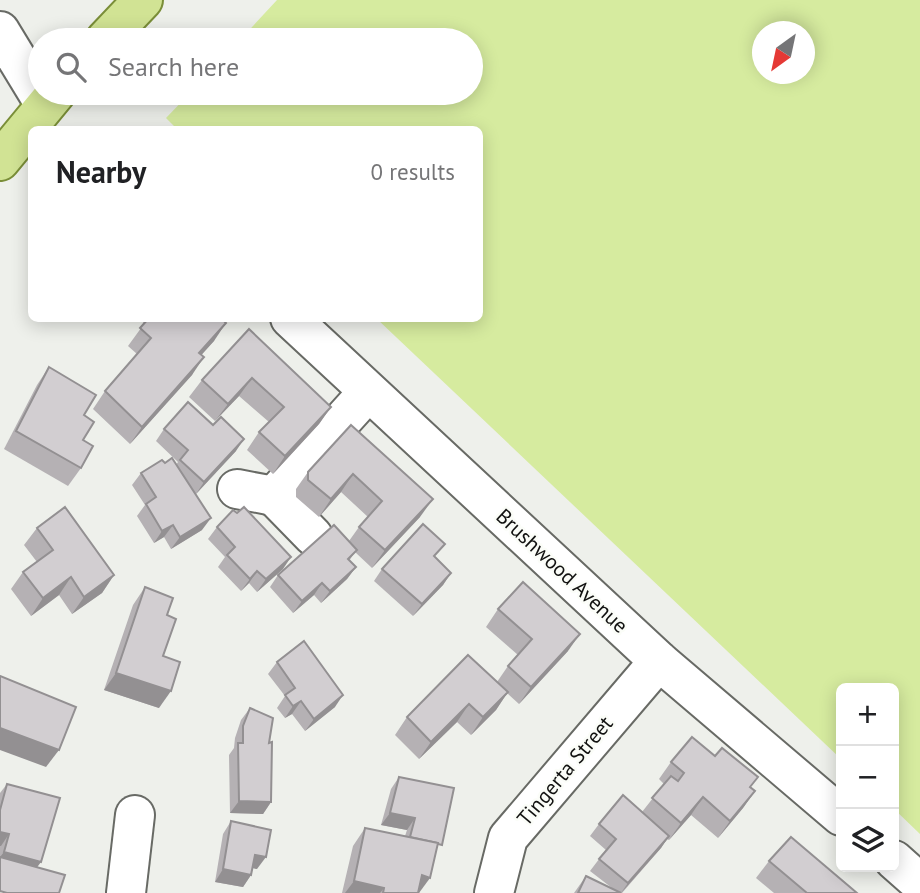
<!DOCTYPE html>
<meta charset="utf-8">
<style>
body{margin:0;font-family:"PT Sans",sans-serif;background:#f2f2f2;color:#202124}
.controls{position:absolute;right:21px;bottom:21px;display:grid;overflow:hidden;border-radius:10px;box-shadow:0 4px 18px #0003}
.controls button{width:63px;height:63px;display:grid;place-items:center;padding:0;border:0;border-bottom:2px solid #e0e0e0;background:#fff;color:#202124;font:35px sans-serif}
.compass{position:absolute;left:752px;top:21px;width:63px;height:63px;border-radius:50%;background:#fff;box-shadow:0 4px 18px #0003;rotate:213deg}
.list{margin:0;padding:0;list-style:none}
h2{display:flex;justify-content:space-between;align-items:center;height:91px;margin:0;padding:0 28px;font-size:30px}
h2 small{font-size:23px;font-weight:400;color:#757577}
.icon{flex:none;width:38px;height:38px;fill:none;stroke:currentColor;stroke-width:2;stroke-linecap:round;stroke-linejoin:round}
.map{position:relative;flex:none;width:920px;height:893px;overflow:hidden}
.search{position:absolute;background:#fff;box-shadow:0 4px 18px #0003;left:28px;top:28px;width:455px;height:77px;display:flex;align-items:center;gap:18px;box-sizing:border-box;padding:0 24px;border-radius:38px;color:#757577;font-size:26px}
.panel{position:absolute;background:#fff;box-shadow:0 4px 18px #0003;left:28px;top:126px;width:455px;height:196px;border-radius:10px}
.map>svg:first-child{display:block}
.green{fill:#d6eb9f;fill-rule:evenodd}
.lines{fill:none;stroke-linecap:round;stroke-linejoin:round}
.minor-casing{stroke:#686a65;stroke-width:42}
.major-casing{stroke:#7a8e38;stroke-width:42}
.minor{stroke:#fff;stroke-width:38}
.major{stroke:#d1e394;stroke-width:38}
.wall{fill:#b5b1b4}
.shaded-wall{fill:#939092}
.building{fill:#d2ced1;stroke:#939092;stroke-width:2}
.labels{text-anchor:middle;stroke-width:5;stroke-linejoin:round;paint-order:stroke}
.street-label{font-size:21px;fill:#121211;stroke:#fbfdf8}
</style>
<div class="map">
<svg width="920" height="893" viewBox="0 0 920 893">
<rect width="100%" height="100%" fill="#eef0eb"/>
<path class="green" d="M277 0H920V834L894 809V688H841V759L377 319 480 318V130H178L166 118 190 93H471V40H240ZM762 32H804V74H762Z"/>
<g class="lines">
<g class="minor-casing">
<g id="minor">
<path d="M0 31 45 105"/>
<path d="M290 318 659 661 841 816"/>
<path d="M237 489 274 496"/>
<path d="M313 536 274 496 368 392"/>
<path d="M894 860 920 883"/>
<path d="M126 893 135 815"/>
<path d="M494 893 508 838 659 661"/>
</g>
</g>
<g class="major-casing">
<g id="major">
<path d="M105 40 143 0"/>
<path d="M0 161 56 93"/>
</g>
</g>
<use href="#minor" class="minor"/>
<use href="#major" class="major"/>
</g>
<g class="wall">
<path d="M146 318H221L214 341 201 355 192 375 130 444 93 409 105 391 137 354 128 346 144 324 143 323Z"/>
<path d="M249 329 331 407 319 424 273 474 247 450 259 432 269 422 239 396 215 421 189 397 202 380Z"/>
<path d="M49 367 84 415 81 468 68 486 4 449 37 385Z"/>
<path d="M351 425 420 517 372 568 355 552 349 561 356 567 347 579 321 603 314 595 293 613 270 587 278 575 349 541 359 527 368 517 341 492 319 517 296 497V489L308 472Z"/>
<path d="M164 429 236 451 196 494 202 530 171 549 164 537 154 543 137 516 145 505 132 485 141 473 165 463 176 465 178 462 156 441Z"/>
<path d="M217 527 283 569 257 592 249 583 241 591 218 567 225 557 208 539Z"/>
<path d="M37 528 114 575 102 593 72 614 59 595 31 616 11 589 23 572 37 562 24 545Z"/>
<path d="M435 558 451 573 443 585 413 616 374 581 382 569Z"/>
<path d="M145 587 167 615 163 656 159 708 104 690 133 605Z"/>
<path d="M498 609 568 651 519 704 507 693 496 710 471 735 457 722 419 759 395 735 407 717 497 682 508 666 518 655 486 627Z"/>
<path d="M277 662 335 707 305 731 292 714 285 718 277 708 285 696 268 674Z"/>
<path d="M250 708 269 743 271 802 263 814 230 813 229 755 234 748 235 738 241 720Z"/>
<path d="M671 762 751 787 755 791 743 808 718 838 691 815 669 840 667 839 661 848 622 893H574L586 876 612 888 590 871 606 850 590 836 599 824 642 812 664 784 659 779Z"/>
<path d="M399 777 436 853 419 893H342L353 846 365 828 405 836 407 830 381 825 391 789Z"/>
<path d="M7 784 60 798 0 893V793Z"/>
<path d="M231 821 257 869 253 868 251 875 243 887 215 882 223 834Z"/>
<path d="M769 861 857 893H774L756 878Z"/>
</g>
<g class="shaded-wall">
<path d="M226 323 214 341 187 371 199 353Z"/>
<path d="M204 357 192 375 130 444 142 427Z"/>
<path d="M252 378 239 396 215 421 228 404Z"/>
<path d="M331 407 319 424 273 474 285 456Z"/>
<path d="M244 439 236 451 196 494 204 482Z"/>
<path d="M353 474 341 492 319 517 331 499Z"/>
<path d="M433 499 420 517 372 568 385 550Z"/>
<path d="M211 518 202 530 171 549 180 537Z"/>
<path d="M173 525 164 537 154 543 162 531Z"/>
<path d="M291 557 283 569 257 592 266 579Z"/>
<path d="M356 567 347 579 321 603 330 591Z"/>
<path d="M257 571 249 583 241 591 250 579Z"/>
<path d="M451 573 443 585 413 616 422 604Z"/>
<path d="M114 575 102 593 72 614 84 597Z"/>
<path d="M71 577 59 595 31 616 43 598Z"/>
<path d="M322 583 314 595 293 613 302 601Z"/>
<path d="M580 634 568 651 519 704 531 687Z"/>
<path d="M116 673 171 691 159 708 104 690Z"/>
<path d="M508 692 496 710 471 735 483 717Z"/>
<path d="M343 695 335 707 305 731 314 719Z"/>
<path d="M301 701 292 714 285 718 293 706Z"/>
<path d="M469 704 457 722 419 759 431 742Z"/>
<path d="M0 728 59 750 46 767 0 750Z"/>
<path d="M755 791 743 808 718 838 730 821Z"/>
<path d="M703 797 691 815 669 840 681 823Z"/>
<path d="M239 801 271 802 263 814 230 813Z"/>
<path d="M390 813 415 818 407 830 381 825Z"/>
<path d="M0 832 9 834 1 846H0Z"/>
<path d="M669 836 661 848 621 893 628 883Z"/>
<path d="M4 852 41 862 32 874 0 857Z"/>
<path d="M255 855 266 857 257 869 247 867Z"/>
<path d="M223 869 251 875 243 887 215 882Z"/>
<path d="M422 875 430 878 419 893H410Z"/>
<path d="M354 881 384 888 380 893H345Z"/>
</g>
<g class="building">
<path d="M149 318H221L226 323 199 353 204 357 142 427 105 391 151 338 140 328Z"/>
<path d="M249 329 331 407 285 456 259 432 284 407 252 378 228 404 202 380Z"/>
<path d="M49 367 96 395 84 415 94 422 83 440 93 446 81 468 16 431Z"/>
<path d="M188 402 213 425 221 417 244 439 204 482 180 460 188 450 164 429Z"/>
<path d="M351 425 433 499 385 550 359 527 382 501 353 474 331 499 308 480V472Z"/>
<path d="M172 458 211 518 180 537 173 525 162 531 146 504 156 497 141 473 162 460 165 463Z"/>
<path d="M65 507 114 575 84 597 71 577 43 598 23 572 53 550 37 528Z"/>
<path d="M244 507 291 557 266 579 257 571 250 579 227 555 235 547 217 527 233 510 237 513Z"/>
<path d="M423 524 445 544 434 556 451 573 422 604 382 569Z"/>
<path d="M334 525 357 550 348 559 356 567 330 591 322 583 302 601 278 575Z"/>
<path d="M523 582 580 634 531 687 508 666 532 639 498 609Z"/>
<path d="M145 587 173 598 167 615 176 619 163 656 180 662 171 691 116 673Z"/>
<path d="M304 641 343 695 314 719 301 701 293 706 285 695 295 688 277 662Z"/>
<path d="M468 655 508 692 483 717 469 704 431 742 407 717Z"/>
<path d="M0 676 76 707 59 750 0 728Z"/>
<path d="M250 708 273 718 269 743 272 742 271 802 239 801 238 743H243V726Z"/>
<path d="M692 737 715 756 722 748 758 777 750 787 755 791 730 821 703 797 681 823 652 798 671 776 678 781 684 773 671 762Z"/>
<path d="M399 777 454 788 442 845 438 844V843L410 837 415 818 390 813Z"/>
<path d="M7 784 60 798 41 862 4 852 9 834 0 832V810Z"/>
<path d="M623 795 669 836 628 883 599 859 616 839 599 824Z"/>
<path d="M231 821 271 830 266 857 255 855 251 875 223 869Z"/>
<path d="M365 828 438 843 430 878 422 875 418 893H383L384 888 354 881Z"/>
<path d="M791 837 857 893H807L769 861Z"/>
<path d="M0 857 65 875 59 893H7L0 891Z"/>
<path d="M586 876 621 893H578Z"/>
</g>
<g class="labels">
<g class="street-label">
<text transform="translate(562 571) rotate(43)" y="7">Brushwood Avenue</text>
<text transform="translate(565 771) rotate(-50)" y="7">Tingerta Street</text>
</g>
</g>
</svg>
<div class="controls">
<button>+</button>
<button>−</button>
<button><svg class="icon" aria-label="layers" viewBox="0 0 24 24"><path d="M12 4l9 5-9 5-9-5zM3 14l9 5 9-5"/></svg></button>
</div>
<svg class="compass" viewBox="-18 -18 36 36"><path d="M0-13l5 13h-10z" fill="#e53935"/><path d="M0 13l5-13h-10z" fill="#757577"/></svg>
<div class="search"><svg class="icon" aria-label="search" viewBox="0 0 24 24"><circle cx="10" cy="10" r="6"/><path d="M15 15l6 6"/></svg>Search here</div>
<section class="panel">
<h2>Nearby<small>0 results</small></h2>
<ul class="list">
</ul>
</section>
</div>
